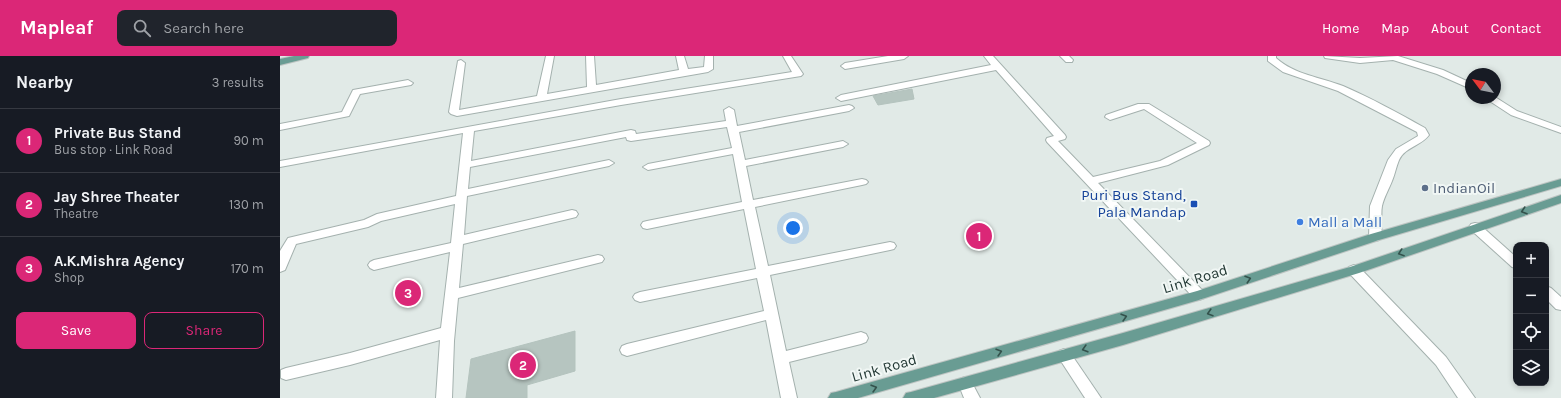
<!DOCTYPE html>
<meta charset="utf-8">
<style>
body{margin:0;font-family:Karla,sans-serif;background:#20242c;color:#f1f3f6}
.controls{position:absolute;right:12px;bottom:12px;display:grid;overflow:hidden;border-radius:8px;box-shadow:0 2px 6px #0003}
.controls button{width:36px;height:36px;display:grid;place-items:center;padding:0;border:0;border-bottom:1px solid #363941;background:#171b24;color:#f1f3f6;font:20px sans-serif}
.compass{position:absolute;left:1185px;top:12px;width:36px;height:36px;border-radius:50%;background:#171b24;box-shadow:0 2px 6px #0003;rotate:302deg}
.you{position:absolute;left:513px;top:172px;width:14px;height:14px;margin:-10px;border:3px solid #fff;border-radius:50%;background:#1a73e8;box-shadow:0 0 0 6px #1a73e833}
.badge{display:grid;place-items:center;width:26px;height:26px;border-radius:50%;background:#db2777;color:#fff;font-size:13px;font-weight:700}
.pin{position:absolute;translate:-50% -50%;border:2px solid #fff;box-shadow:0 1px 4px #0006}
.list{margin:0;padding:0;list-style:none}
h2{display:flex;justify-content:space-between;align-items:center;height:52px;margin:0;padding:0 16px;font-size:17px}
h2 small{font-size:13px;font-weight:400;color:#9ea1a6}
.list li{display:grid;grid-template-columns:26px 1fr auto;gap:12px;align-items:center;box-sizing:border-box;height:64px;padding:0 16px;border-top:1px solid #363941}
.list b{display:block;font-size:15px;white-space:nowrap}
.list p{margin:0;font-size:13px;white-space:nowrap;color:#9ea1a6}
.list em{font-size:13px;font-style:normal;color:#9ea1a6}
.actions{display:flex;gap:8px;padding:12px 16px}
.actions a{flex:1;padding:9px 0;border:1px solid #db2777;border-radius:8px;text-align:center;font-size:14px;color:#db2777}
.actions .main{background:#db2777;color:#fff}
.icon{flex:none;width:22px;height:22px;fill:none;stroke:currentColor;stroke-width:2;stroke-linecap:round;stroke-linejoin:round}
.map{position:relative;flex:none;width:1281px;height:342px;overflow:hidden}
header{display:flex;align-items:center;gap:24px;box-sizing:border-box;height:56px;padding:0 20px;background:#db2777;color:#fff}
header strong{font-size:19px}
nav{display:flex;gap:22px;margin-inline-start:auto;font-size:14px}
.search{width:280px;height:36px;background:#20242c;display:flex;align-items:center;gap:10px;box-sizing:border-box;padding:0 14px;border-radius:8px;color:#9ea1a6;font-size:15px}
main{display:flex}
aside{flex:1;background:#171b24}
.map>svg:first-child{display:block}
.building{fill:#b6c5c0;stroke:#b4c3be}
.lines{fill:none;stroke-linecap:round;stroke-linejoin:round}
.minor-casing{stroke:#a4b1ae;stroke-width:2}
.major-casing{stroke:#bdc4c2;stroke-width:2}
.minor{fill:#fff;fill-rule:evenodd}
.major{fill:#699c93;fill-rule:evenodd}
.oneway{stroke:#34524c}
.service-dot{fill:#5c6f8a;stroke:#f1f7f5;stroke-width:1.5}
.transit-dot{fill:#1a4fb4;stroke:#f1f7f5;stroke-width:1.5}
.shop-dot{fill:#3f7fe0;stroke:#f1f7f5;stroke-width:1.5}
.labels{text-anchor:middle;stroke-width:4;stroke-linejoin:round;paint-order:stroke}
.service-label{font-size:15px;fill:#4e5e75;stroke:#f1f7f5;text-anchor:start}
.transit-label{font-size:15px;fill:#164399;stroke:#f1f7f5;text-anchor:end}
.shop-label{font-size:15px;fill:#366cbe;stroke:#f1f7f5;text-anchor:start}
.street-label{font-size:15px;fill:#233935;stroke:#f1f7f5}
</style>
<header>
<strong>Mapleaf</strong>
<div class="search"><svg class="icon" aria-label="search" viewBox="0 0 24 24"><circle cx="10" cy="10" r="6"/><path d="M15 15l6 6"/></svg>Search here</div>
<nav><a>Home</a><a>Map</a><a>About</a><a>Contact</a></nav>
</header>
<main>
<aside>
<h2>Nearby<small>3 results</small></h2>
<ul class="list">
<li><span class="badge">1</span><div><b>Private Bus Stand</b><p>Bus stop · Link Road</p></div><em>90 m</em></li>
<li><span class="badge">2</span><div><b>Jay Shree Theater</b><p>Theatre</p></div><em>130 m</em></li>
<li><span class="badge">3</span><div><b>A.K.Mishra Agency</b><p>Shop</p></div><em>170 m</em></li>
</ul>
<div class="actions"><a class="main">Save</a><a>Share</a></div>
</aside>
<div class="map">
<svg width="1281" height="342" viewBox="0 0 1281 342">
<rect width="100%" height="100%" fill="#e1eae7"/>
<g class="building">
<path d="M632 33 634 43 598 49 593 40Z"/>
<path d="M295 275V315L247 329V342H186L191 303Z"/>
</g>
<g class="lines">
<g class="minor-casing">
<g id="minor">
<path d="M266 0H274L267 38 307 31 306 0H314L316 29 399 14 396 0H404L408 13 424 11 425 0H433V13L428 16 177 60 171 58 169 56 178 5 181 4 185 7 179 54 257 40Z"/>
<path d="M503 0H511L523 18 521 20 341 49 194 75 191 105 351 74 355 75 356 78 446 65 444 54 449 51 454 54 457 70 569 49 572 50 574 52 569 55 459 76 465 104 563 85 568 88 563 91 466 110 473 144 582 123 586 124 588 126 586 128 582 129 475 151 488 210 610 186 614 187 616 190 614 193 610 194 490 219 506 295 581 276 586 278 588 282 586 286 581 288 509 306 517 342H501L486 264 347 300 342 298 340 294 342 290 347 288 484 255 477 222 360 246 355 244 353 241 355 238 360 236 476 213 464 153 367 173 363 172 361 169 363 166 367 165 462 146 453 98 368 114 363 111 368 108 452 92 447 71 351 85 347 84 346 81 190 111 188 133 329 104 334 107 329 110 187 140 184 179 292 154 296 155 298 158 296 161 292 162 183 188 179 232 318 199 322 200 324 203 322 206 178 242 174 285 172 342H156L160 284 70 309 6 324 1 322V314L6 312 70 297 161 272 170 196 94 214 90 212 88 209 90 206 94 204 171 187 175 148 101 165 88 171 16 188 5 214 0 216V195L8 182 84 164 97 158 176 140 183 77 0 111V105L341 43 512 16Z"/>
<path d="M608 0H628L624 3 565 13 561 10 565 7Z"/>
<path d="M704 0H713L785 79 786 81 785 83 778 85 813 121 880 105 917 87 864 53 830 64 825 61 826 59 858 48H869L929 85 930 87 929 89 888 109 818 127 924 236 926 239 924 242 919 244 914 242 767 86 766 84 767 82 774 80 716 14 561 45 556 42 561 39 711 9Z"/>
<path d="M780 0H789L793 4 792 6H786Z"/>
<path d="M988 0H996V2C1015 19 1040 21 1063 30 1091 42 1118 57 1145 72L1149 79C1141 90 1125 91 1119 104 1116 111 1115 118 1112 125 1109 133 1104 141 1102 150 1100 160 1104 176 1099 184L1095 185 1091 184 1089 181 1090 150 1108 104 1116 93 1138 80 1137 76 1058 35 1003 16 988 5Z"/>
<path d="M1044 0 1080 2 1118 0 1163 14 1191 27V33L1157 18 1113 4 1080 7 1045 2Z"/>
<path d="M128 24 133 27 131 29 80 38 69 60 0 74V68L62 56 73 34Z"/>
<path d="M1215 41 1237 55 1281 71V77L1231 59 1205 42Z"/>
<path d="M1195 167 1199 168 1236 201V212L1232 211 1191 174 1189 171 1191 168Z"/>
<path d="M1074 209 1079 211 1166 301 1195 342H1178L1156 309 1069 217 1068 214 1069 211Z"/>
<path d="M1266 230 1271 232 1281 241V254L1276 253 1266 243Z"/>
<path d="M784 293 789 295 821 342H805L777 299 779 295Z"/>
<path d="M685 321 690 323 700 342H684L678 327 680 323Z"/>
</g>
</g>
<g class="major-casing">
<g id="major">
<path d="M14 0H29L28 2 0 9V3Z"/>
<path d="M1281 123V130L1099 184 919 244 578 342H548L551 337 556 336 917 235 1091 178Z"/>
<path d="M1281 139V147L1079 217 843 289 654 342H623L626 337 631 336 843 277 1070 211Z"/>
</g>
</g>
<use href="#minor" class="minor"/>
<use href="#major" class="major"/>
</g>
<defs><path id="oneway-chevron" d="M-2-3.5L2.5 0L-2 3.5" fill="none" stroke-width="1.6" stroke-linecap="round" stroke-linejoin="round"/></defs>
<g class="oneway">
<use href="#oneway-chevron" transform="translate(1244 155) rotate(162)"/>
<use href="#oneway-chevron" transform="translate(1121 197) rotate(161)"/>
<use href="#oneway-chevron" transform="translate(968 223) rotate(-18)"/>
<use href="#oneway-chevron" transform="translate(930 257) rotate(163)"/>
<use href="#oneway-chevron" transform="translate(844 261) rotate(-16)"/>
<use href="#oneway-chevron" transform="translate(805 293) rotate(164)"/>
<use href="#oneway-chevron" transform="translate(719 296) rotate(-16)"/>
<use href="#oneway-chevron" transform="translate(594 332) rotate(-16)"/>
</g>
<circle class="service-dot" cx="1145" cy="132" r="4"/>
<rect class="transit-dot" x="910" y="144" width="8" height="8" rx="2"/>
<circle class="shop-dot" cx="1020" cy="166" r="4"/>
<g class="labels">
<g class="service-label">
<text x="1153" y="137">IndianOil</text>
</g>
<g class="transit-label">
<text x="906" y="144">Puri Bus Stand,<tspan x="906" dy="17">Pala Mandap</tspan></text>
</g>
<g class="shop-label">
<text x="1028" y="171">Mall a Mall</text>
</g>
<g class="street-label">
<text transform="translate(915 223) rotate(-17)" y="5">Link Road</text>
<text transform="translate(604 312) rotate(-16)" y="5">Link Road</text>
</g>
</g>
</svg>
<div class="controls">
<button>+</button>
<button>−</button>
<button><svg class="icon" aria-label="locate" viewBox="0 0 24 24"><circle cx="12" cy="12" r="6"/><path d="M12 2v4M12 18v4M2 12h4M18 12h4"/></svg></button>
<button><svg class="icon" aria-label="layers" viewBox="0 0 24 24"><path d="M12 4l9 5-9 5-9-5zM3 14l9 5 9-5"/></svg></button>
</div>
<svg class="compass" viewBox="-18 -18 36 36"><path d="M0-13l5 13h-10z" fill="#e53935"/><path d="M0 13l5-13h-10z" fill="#9ea1a6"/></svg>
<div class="you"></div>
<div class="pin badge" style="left:699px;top:180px">1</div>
<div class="pin badge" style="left:243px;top:309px">2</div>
<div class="pin badge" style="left:128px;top:237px">3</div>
</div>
</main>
